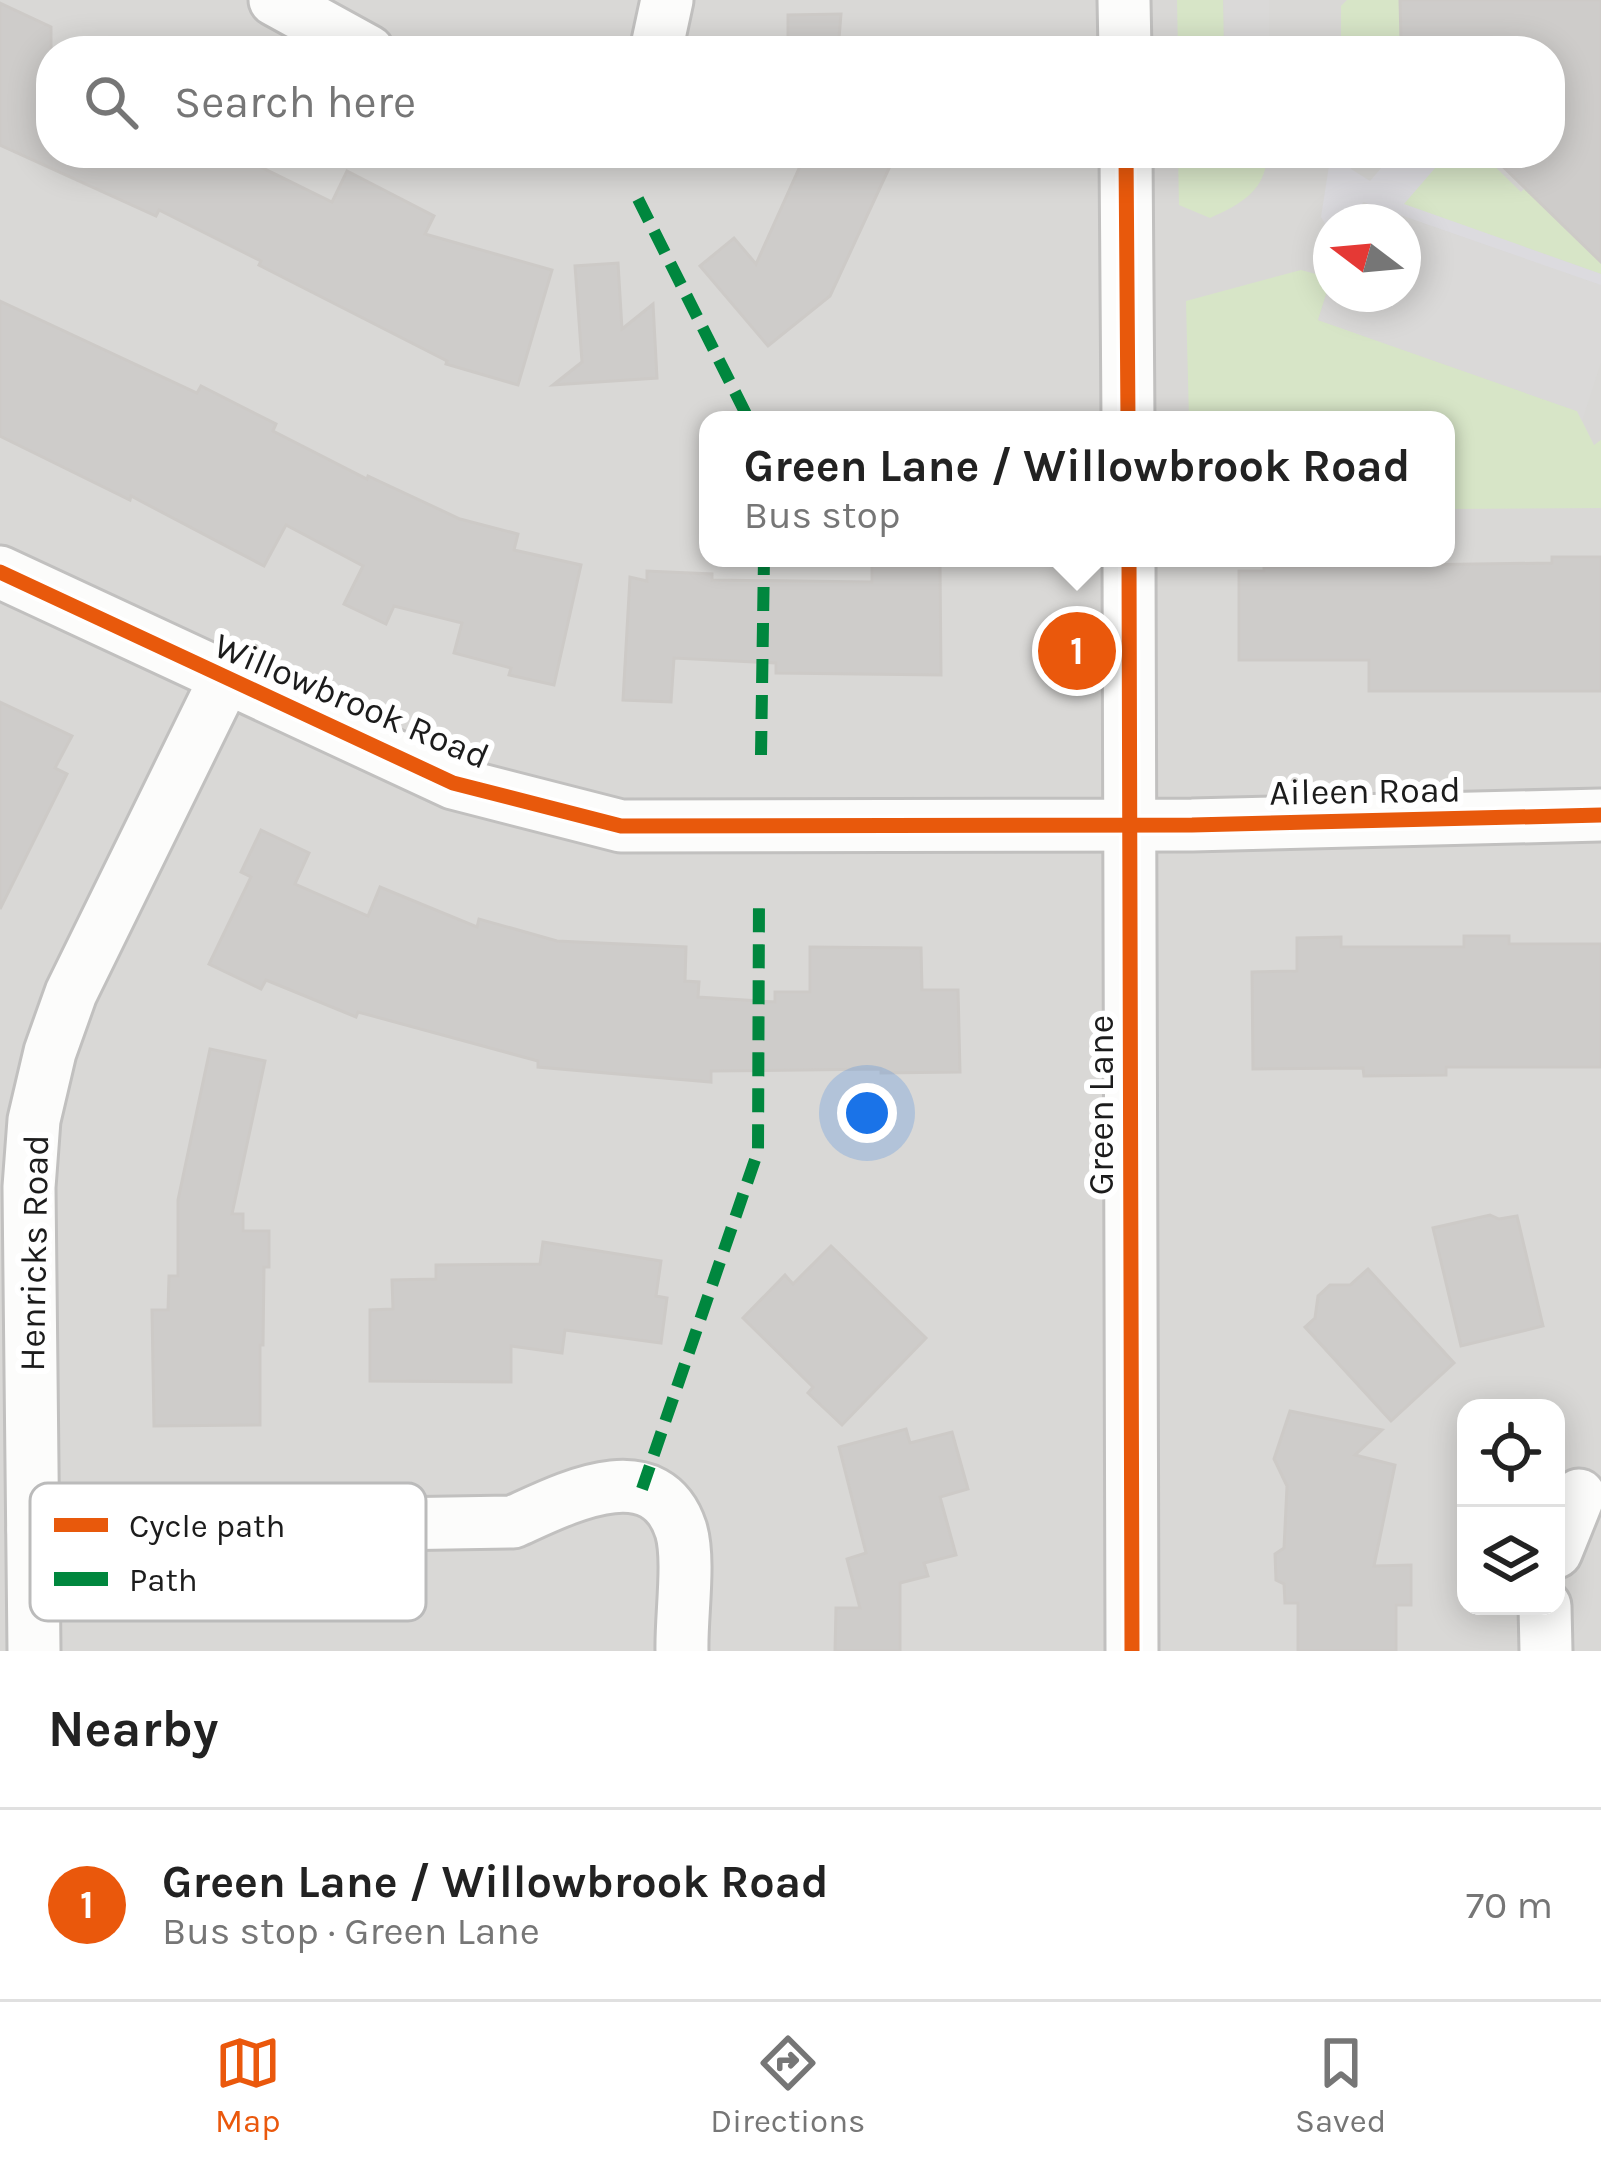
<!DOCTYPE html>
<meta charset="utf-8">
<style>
body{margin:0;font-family:Karla,sans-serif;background:#f2f2f2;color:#222}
.controls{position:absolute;right:36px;bottom:36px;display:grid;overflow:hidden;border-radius:24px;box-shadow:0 6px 30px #0003}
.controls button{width:108px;height:108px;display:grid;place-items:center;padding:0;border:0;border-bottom:3px solid #e0e0e0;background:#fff;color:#222;font:60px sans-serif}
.compass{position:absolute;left:1313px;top:204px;width:108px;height:108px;border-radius:50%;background:#fff;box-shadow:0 6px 30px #0003;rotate:286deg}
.you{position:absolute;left:867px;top:1113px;width:42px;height:42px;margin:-30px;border:9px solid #fff;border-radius:50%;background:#1a73e8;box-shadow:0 0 0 18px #1a73e833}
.badge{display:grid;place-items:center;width:78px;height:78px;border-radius:50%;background:#ea580c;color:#fff;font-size:39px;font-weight:700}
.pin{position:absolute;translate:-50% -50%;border:6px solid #fff;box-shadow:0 3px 12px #0006}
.popup{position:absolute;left:699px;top:411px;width:756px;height:156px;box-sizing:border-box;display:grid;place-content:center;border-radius:24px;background:#fff;filter:drop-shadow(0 3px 9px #0005);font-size:39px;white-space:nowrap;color:#767676}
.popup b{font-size:45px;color:#222}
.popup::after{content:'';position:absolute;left:50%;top:100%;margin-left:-24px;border:24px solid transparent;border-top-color:#fff}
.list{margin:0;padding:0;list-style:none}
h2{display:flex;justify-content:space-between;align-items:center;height:156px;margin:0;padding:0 48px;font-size:51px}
h2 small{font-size:39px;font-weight:400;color:#767676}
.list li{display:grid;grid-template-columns:78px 1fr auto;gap:36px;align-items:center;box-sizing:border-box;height:192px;padding:0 48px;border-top:3px solid #e0e0e0}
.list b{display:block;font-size:45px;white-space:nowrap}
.list p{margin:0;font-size:39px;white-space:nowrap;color:#767676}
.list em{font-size:39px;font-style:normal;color:#767676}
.icon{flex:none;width:66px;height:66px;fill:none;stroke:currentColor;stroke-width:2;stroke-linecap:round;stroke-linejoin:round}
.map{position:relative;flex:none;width:1601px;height:1651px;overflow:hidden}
.search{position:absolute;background:#fff;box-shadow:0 6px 30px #0003;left:36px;right:36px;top:36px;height:132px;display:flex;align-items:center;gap:30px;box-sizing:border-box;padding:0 42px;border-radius:48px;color:#767676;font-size:45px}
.sheet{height:348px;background:#fff}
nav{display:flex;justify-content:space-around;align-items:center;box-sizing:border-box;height:168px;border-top:3px solid #e0e0e0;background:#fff;font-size:33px;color:#767676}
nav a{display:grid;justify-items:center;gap:6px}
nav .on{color:#ea580c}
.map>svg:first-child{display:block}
.residential{fill:#d9d8d6;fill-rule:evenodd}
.grass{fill:#d7e5c7}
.parking{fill:#dad9d8}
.plaza{fill:#dcdbdf}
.building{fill:#ceccca;stroke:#cdcac7;stroke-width:3}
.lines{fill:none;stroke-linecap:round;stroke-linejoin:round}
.minor-casing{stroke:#c1c0bf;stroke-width:57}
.minor{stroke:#fcfcfb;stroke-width:51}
.quiet{stroke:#00873e;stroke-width:12;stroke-dasharray:24 12;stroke-linecap:butt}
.cycleway-casing{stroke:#fff;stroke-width:22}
.cycleway{stroke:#e8590c;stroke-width:15}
.labels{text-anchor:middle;stroke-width:12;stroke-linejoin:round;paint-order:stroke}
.street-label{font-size:36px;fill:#1c1c1c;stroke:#fff}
.key{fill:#fff;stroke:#bbb;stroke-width:3}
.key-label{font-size:33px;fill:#1c1c1c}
</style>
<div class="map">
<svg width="1601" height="1651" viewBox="0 0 1601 1651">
<rect width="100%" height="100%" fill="#eae8e5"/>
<path class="residential" d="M0 0H1601V1651H0ZM51 51H1550V153H51ZM1331 222H1403V294H1331ZM708 420H1446V558H708ZM1466 1408H1556V1606H1466Z"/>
<g class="grass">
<path d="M1177 0H1223L1224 51H1178Z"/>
<path d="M1347 0H1400L1411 51H1341V6Z"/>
<path d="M1178 153H1267C1267 190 1241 204 1210 218L1179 205Z"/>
<path d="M1448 153H1481L1521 192 1525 188 1601 262V274L1403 204Z"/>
<path d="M1301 270 1331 278 1318 320 1577 411 1594 445 1601 440V508L1446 509V420H1189L1186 301Z"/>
</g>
<g class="parking">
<path d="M1224 0H1269V51H1225Z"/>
<path d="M1362 202 1601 285V362L1582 421 1577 411 1318 320 1331 284V294H1403V222H1355Z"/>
</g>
<path class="plaza" d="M1331 153H1347L1351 169 1370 181 1394 153H1411L1422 164 1432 153H1448L1404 204 1601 274V285L1363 202 1355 222H1331V233L1321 217Z"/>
<g class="building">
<path d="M1400 0H1601V262L1489 153H1550V51H1411L1401 41Z"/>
<path d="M0 3 51 27V153H232L332 202 347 171 434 216 425 234 552 270 518 385 446 364 447 361 259 265 261 261 159 210 156 216 0 145Z"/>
<path d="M841 14 838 51H788V15Z"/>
<path d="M806 153H866L891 164 830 296 768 346 700 266 734 238 756 264Z"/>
<path d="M618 263 622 329 653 304 657 378 553 385 582 362 575 266Z"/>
<path d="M0 301 197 393 201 386 276 424 273 431 367 479 368 476 460 519 518 534 514 550 581 565 554 685 509 675 511 668 454 653 462 623 394 606 386 624 344 604 363 566 286 525 264 566 131 496 130 500 0 436Z"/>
<path d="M1552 557H1601V691H1369V660H1239V571H1264V567L1552 563Z"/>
<path d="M872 558H929V564H940L941 675 776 673V663L674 658 671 702 623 700 630 577 647 581V571L712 574V580L872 582Z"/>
<path d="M0 702 72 736 55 768 67 774 0 909Z"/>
<path d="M261 830 309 853 295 884 368 916 380 887 477 927 479 919 557 941 686 947 685 981 699 982 698 997 775 1002V992H810V947L921 948 922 990H958L960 1072 881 1073V1069L711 1071V1082L538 1067V1061L358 1012 356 1017 266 980 261 989 209 964 251 877 241 872Z"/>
<path d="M1464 936H1509V944H1601V1067H1446V1075L1364 1076 1363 1068 1253 1069 1252 972 1297 971V938L1341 937V947H1464Z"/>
<path d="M210 1049 265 1061 232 1214H243V1231H269V1267H264L263 1345H260V1425L154 1426 152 1310H168L169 1276H178V1200Z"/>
<path d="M1490 1215 1499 1219 1517 1216 1543 1326 1461 1346 1433 1228Z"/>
<path d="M543 1242 661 1261 656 1296 667 1298 661 1343 565 1330 562 1353 511 1346V1382L370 1381V1310L393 1309 392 1280 436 1279V1265L540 1264Z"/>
<path d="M831 1246 926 1338 842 1425 808 1393 813 1387 743 1318 785 1275 793 1284Z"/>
<path d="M1368 1269 1454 1363 1391 1421 1305 1327 1315 1318 1318 1296 1330 1285H1350Z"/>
<path d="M1290 1411 1382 1430 1355 1455 1395 1465 1374 1566 1411 1565V1605H1396V1651H1298V1603H1285L1284 1584 1276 1580 1275 1554 1284 1548 1287 1486 1274 1459Z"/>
<path d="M906 1429 910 1443 952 1432 968 1489 940 1497 956 1555 924 1563 928 1576 900 1583V1651H835L836 1608H860L847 1559 866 1553 839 1447Z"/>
</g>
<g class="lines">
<g class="minor-casing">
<g id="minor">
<path d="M275 0 368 51"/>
<path d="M1124 0 1125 51"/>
<path d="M656 51 667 0"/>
<path d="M1126 153 1128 420"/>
<path d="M1129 558 1132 1651"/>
<path d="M0 572 453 783 621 826 1192 825 1601 815"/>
<path d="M33 1530 513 1522C562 1500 655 1450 681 1530 690 1560 681 1617 682 1651"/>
<path d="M1556 1552 1579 1495"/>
<path d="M1545 1606 1546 1651"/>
<path d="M34 1651 29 1187 34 1120 50 1052 71 993 225 679"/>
</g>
</g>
<use href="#minor" class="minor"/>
<g class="quiet">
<path d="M638 199 749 420"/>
<path d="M761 755 764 558"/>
<path d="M642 1489 758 1151 759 898"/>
</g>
<g class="cycleway-casing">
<g id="cycleway">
<path d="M1126 153 1128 420"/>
<path d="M1129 558 1132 1651"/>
<path d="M0 572 453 783 621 826 1192 825 1601 815"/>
</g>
</g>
<use href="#cycleway" class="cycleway"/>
</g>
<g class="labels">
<g class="street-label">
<text transform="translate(352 700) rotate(23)" y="13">Willowbrook Road</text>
<text transform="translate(1365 790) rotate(-1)" y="13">Aileen Road</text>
<text transform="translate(1100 1105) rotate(-90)" y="13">Green Lane</text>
<text transform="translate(33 1253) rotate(-89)" y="13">Henricks Road</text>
</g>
</g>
<rect x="30" y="1483" width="396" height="138" rx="18" class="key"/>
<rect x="54" y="1518" width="54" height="14" fill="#e8590c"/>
<rect x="54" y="1572" width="54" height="14" fill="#00873e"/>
<g class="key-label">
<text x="129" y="1537">Cycle path</text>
<text x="129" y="1591">Path</text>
</g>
</svg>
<div class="controls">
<button><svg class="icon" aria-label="locate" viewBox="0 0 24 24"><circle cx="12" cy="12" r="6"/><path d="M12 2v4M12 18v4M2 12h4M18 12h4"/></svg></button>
<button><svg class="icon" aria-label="layers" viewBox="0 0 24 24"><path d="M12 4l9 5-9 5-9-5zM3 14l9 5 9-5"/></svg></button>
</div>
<svg class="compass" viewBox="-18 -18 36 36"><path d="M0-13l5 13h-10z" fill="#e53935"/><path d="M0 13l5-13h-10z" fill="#767676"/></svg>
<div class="you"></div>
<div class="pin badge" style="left:1077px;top:651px">1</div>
<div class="popup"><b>Green Lane / Willowbrook Road</b>Bus stop</div>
<div class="search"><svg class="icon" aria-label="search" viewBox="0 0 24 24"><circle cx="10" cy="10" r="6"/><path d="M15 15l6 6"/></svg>Search here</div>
</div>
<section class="sheet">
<h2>Nearby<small></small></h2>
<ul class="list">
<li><span class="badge">1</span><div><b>Green Lane / Willowbrook Road</b><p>Bus stop · Green Lane</p></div><em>70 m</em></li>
</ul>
</section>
<nav>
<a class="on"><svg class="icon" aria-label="map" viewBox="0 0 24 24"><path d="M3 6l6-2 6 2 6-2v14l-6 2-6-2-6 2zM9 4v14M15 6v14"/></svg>Map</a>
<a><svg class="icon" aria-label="directions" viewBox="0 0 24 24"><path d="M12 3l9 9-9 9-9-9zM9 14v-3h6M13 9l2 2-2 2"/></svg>Directions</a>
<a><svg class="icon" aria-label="saved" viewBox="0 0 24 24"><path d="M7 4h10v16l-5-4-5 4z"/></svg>Saved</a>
</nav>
